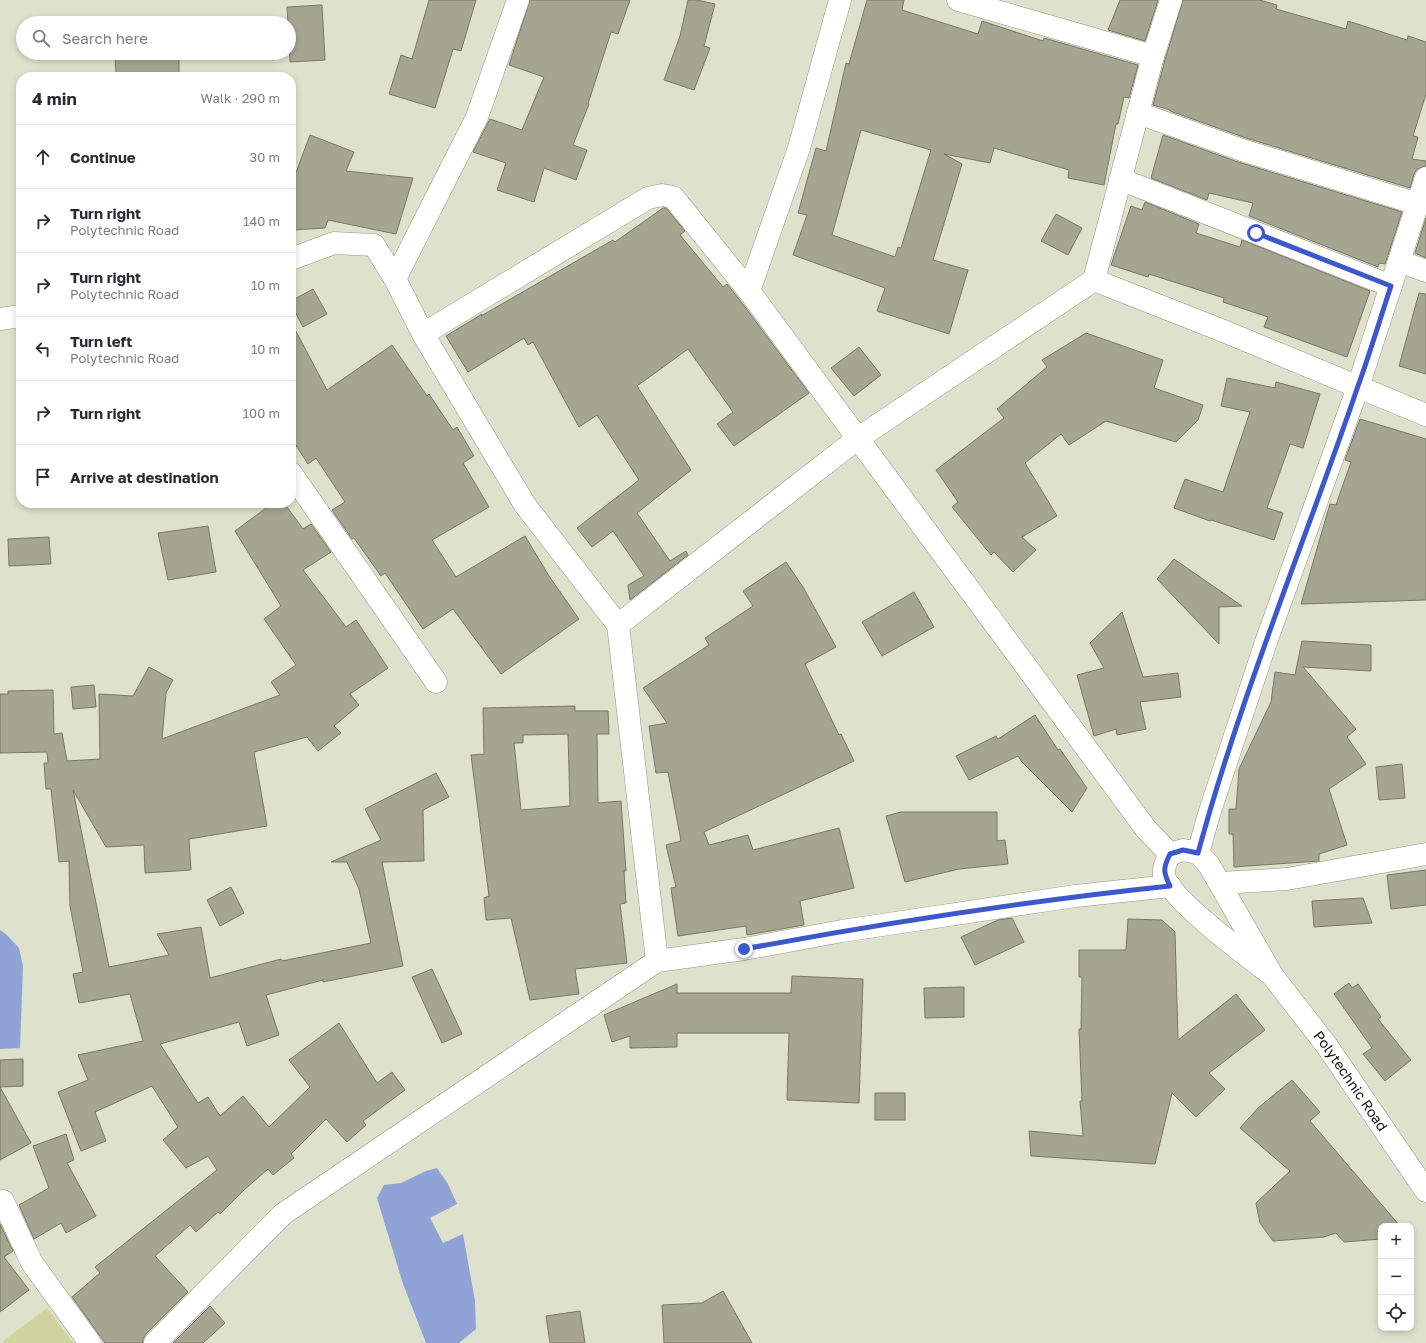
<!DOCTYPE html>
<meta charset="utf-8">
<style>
body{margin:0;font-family:"Golos Text",sans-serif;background:#f2f2f3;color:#2b2b33}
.controls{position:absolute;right:12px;bottom:12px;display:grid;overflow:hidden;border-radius:8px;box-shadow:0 2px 6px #0003}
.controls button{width:36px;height:36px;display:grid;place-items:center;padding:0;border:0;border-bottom:1px solid #e1e1e2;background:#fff;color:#2b2b33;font:20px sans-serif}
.stop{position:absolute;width:12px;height:12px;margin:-9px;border:3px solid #3d58cb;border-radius:50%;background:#fff}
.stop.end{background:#3d58cb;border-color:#fff;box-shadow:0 1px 4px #0008}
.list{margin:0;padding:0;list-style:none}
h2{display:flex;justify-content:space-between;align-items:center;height:52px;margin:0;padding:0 16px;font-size:17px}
h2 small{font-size:13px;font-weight:400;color:#7c7c81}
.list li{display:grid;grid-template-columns:26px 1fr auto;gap:12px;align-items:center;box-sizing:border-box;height:64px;padding:0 16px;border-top:1px solid #e1e1e2}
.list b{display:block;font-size:15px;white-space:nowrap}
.list p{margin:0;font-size:13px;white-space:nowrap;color:#7c7c81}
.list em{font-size:13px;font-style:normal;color:#7c7c81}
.icon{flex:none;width:22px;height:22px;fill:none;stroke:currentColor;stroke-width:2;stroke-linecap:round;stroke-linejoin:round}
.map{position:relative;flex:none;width:1426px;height:1343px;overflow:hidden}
.search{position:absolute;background:#fff;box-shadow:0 2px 6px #0003;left:16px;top:16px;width:280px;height:44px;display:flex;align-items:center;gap:10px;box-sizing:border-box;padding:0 14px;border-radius:22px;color:#7c7c81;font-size:15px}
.panel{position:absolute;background:#fff;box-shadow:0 2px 6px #0003;left:16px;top:72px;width:280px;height:436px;border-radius:16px}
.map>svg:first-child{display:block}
.green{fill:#cfd3a0}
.water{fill:#90a3d7}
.building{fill:#a4a692;stroke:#777965;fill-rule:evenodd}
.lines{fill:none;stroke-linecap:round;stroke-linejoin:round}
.street-casing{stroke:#929480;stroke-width:23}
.secondary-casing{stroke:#929480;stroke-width:23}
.street{stroke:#fff;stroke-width:22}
.secondary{stroke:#fff;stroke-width:22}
.route{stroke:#3d58cb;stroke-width:5}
.labels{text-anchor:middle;stroke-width:4;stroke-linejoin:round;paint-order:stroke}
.street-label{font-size:14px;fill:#0e0f07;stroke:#dee1cb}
</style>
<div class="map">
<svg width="1426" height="1343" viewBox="0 0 1426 1343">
<rect width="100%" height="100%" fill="#dee1cb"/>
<path class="green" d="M47 1308 73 1343H4L3 1341Z"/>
<g class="water">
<path d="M0 930 7 935 19 948 23 966 20 1048 0 1049Z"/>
<path d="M437 1168 448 1184 457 1204 430 1218 443 1243 463 1234 475 1301 476 1329 459 1343H426L403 1284 377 1198 384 1185 401 1183 426 1171Z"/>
</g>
<g class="building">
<path d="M429 0H476L461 51 453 49 435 108 389 94 401 55 412 59Z"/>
<path d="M530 0H630L618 34 611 32 588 104H589L573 145 587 150 576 180 544 168 534 202 497 190 506 163 473 152 490 119 522 130 544 77 509 65Z"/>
<path d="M688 0H697L715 4 704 46 710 48 694 90 664 80 680 36Z"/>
<path d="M867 0H904L902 10 978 34 982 21 1043 41 1044 38 1138 65 1129 98 1124 97 1118 124H1116L1104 185 1068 178 1069 170 994 148 990 163 944 154 962 164 933 260 968 270 949 334 877 311 885 288 793 255 807 215 798 213 816 148 826 151 846 63 849 64ZM861 130 931 150 901 248 898 247 895 257 832 235Z"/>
<path d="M1120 0H1158L1145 41 1108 30Z"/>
<path d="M1183 0H1260L1277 5 1276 9 1346 29 1348 21 1407 40 1408 36 1426 42V94L1413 136 1418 137 1412 159 1426 161V166L1417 169 1414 174 1410 188 1246 138 1170 111V110L1153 105 1165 60Z"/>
<path d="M322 5 325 60 290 62 289 23H288L287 7Z"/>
<path d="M115 53H179V77H116Z"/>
<path d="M310 135 354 152 346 171 413 178 396 234 328 220 325 228 291 230V186Z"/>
<path d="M1163 135 1238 162 1402 212 1385 264 1379 263 1378 267 1249 216 1253 203 1209 193 1207 200 1151 178Z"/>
<path d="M1145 202 1199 224 1196 233 1240 247 1242 240 1370 291 1347 357 1264 327 1268 317 1223 302 1224 298 1149 274 1148 277 1111 265 1131 206 1142 210Z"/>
<path d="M663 208H666L685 231 680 235 723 287 727 284 739 299 809 393 734 446 717 424 733 412 688 349 637 386 691 470 637 513 670 561 686 551 688 555 630 600 628 585 644 576 613 531 592 547 577 528 639 480 597 415 579 427 533 342 528 345 524 338 468 372 446 336 482 314 481 316 613 240 615 242Z"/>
<path d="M1056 214 1082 228 1068 255 1041 241Z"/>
<path d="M1426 218V258L1415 253Z"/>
<path d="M313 289 327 314 303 327 291 304V301Z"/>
<path d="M1419 293 1426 294V374L1399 366Z"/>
<path d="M291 322 327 390 392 345 427 396 429 394 453 430 457 427 474 456 463 463 489 507 432 540 456 577 525 536 549 576 579 619 501 674 453 609 423 629 385 573 381 576 354 538 352 539 332 510 345 502 316 458 308 464 291 438Z"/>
<path d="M1086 333 1163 360 1154 388 1203 405 1198 420 1176 442 1106 421 1069 445 1061 434 1025 463 1057 516 1022 537 1036 550 1013 572 994 552 991 555 952 507 958 502 936 470 1004 418 997 409 1047 367 1042 360Z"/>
<path d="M859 347 881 375 854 396 831 368Z"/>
<path d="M1227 378 1275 388 1276 382 1320 394 1303 448 1290 444 1267 508 1283 513 1274 540 1211 520 1210 521 1174 508 1185 479 1223 492 1250 412 1221 406Z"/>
<path d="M1360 419 1426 439V600L1301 604 1330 504 1336 505 1351 462 1345 460Z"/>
<path d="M273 503H284L303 529 311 524 331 552 303 570 346 627 356 620 388 668 350 694 359 705 334 726 341 733 318 751 307 737 254 752 267 826 189 839 191 870 145 873 144 845 106 847 73 790 109 967 169 955 157 934 201 927 210 978 281 959 282 961 371 943 359 889 347 862H331L381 840 365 809 436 773 449 797 423 810 424 861 382 862 403 966 323 982V980L266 995 279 1035 247 1046 239 1022 160 1044 198 1103 208 1097 220 1116 243 1096 269 1127 310 1087 289 1060 339 1023 377 1083 392 1072 405 1090 363 1121 366 1125 347 1142 326 1119 291 1154 294 1158 273 1175 268 1169 244 1190 220 1214 218 1212 196 1232 190 1225 155 1256 188 1292 146 1334 143 1339V1343H105L72 1297 100 1273 95 1267 217 1170 208 1156 186 1168 163 1140 178 1127 152 1086 95 1112 106 1141 81 1151 58 1092 88 1080 78 1055 143 1041 130 994 79 1003 73 974 83 972 70 906 69 861 59 862 51 789H46L44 763H48L47 752 0 753V694H8V691L53 690 54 734 62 733 67 761 100 759 99 694 133 696 149 667 173 680 166 693 162 739 280 695 271 682 296 665 264 619 281 606 235 531Z"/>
<path d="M208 526 216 572 168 580 158 533Z"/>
<path d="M49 537 51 564 9 566 8 539Z"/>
<path d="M1174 559 1242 606 1219 607V644L1157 579Z"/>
<path d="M786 562 803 587 836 647 805 664 839 735 841 734 854 761 704 832 709 845 748 835 753 850 839 828 854 888 800 901 804 925 747 935 746 926 678 936 671 888 676 887 666 845 681 841 668 772 656 773 649 726 667 723 643 688 709 645 705 638 753 606 743 591Z"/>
<path d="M914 592 934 627 882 656 862 622Z"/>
<path d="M1122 612 1143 677 1178 673 1181 697 1140 702 1146 729 1117 735 1116 729 1094 736 1077 675 1104 668 1090 643Z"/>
<path d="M1302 641 1371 645V671L1303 667 1356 729 1347 737 1366 764 1329 789 1347 845 1319 854V861L1234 867 1233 834H1229V809H1236L1239 769 1271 702 1275 672 1295 675Z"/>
<path d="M94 685 96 707 73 709 71 687Z"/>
<path d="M575 706V711H608L609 734H597L598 803 621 801 626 871H624L626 903 620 904 627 963 575 969 579 994 530 1000 511 918 486 920 484 898 489 896 471 755 484 754 483 708ZM568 734 570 806 521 810 514 743H523V735Z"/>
<path d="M1035 715 1058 750 1060 749 1087 788 1072 812 1022 762 1018 756 969 780 956 756 996 736 998 739Z"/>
<path d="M1402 764 1405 798 1379 800 1376 767Z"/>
<path d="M901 812H997V841L1005 840 1008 864 959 869 905 882 886 816Z"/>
<path d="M1426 870V905L1391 909 1387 875Z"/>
<path d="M231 887 244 913 220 926 207 900Z"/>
<path d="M1363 898 1372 923 1314 927 1312 901Z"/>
<path d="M1012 918 1024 942 975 965 961 937 998 920Z"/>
<path d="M1128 919 1162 920 1175 932 1178 1040 1236 994 1265 1030 1209 1073 1225 1089 1196 1117 1172 1093 1155 1164 1031 1156 1029 1131 1083 1136 1080 1101H1082L1079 1029H1081L1082 977H1079V950H1126Z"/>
<path d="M432 969 462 1034 442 1043 412 977Z"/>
<path d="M792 976 863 979 859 1103 787 1100 789 1033H677V1047L630 1048V1036L612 1042 604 1015 677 984V993H791Z"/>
<path d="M1349 983 1352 988 1358 984 1381 1017 1378 1019 1411 1060 1385 1081 1363 1054 1372 1048 1334 994Z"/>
<path d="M964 987V1017L925 1018 924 988Z"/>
<path d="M23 1059V1086L0 1087 31 1143 0 1160V1060Z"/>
<path d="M1292 1080 1320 1112 1310 1121 1400 1226H1381V1239L1344 1242 1336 1233 1324 1237 1273 1241 1260 1223 1256 1203 1290 1171 1240 1128 1258 1108Z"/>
<rect x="875" y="1093" width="30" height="27"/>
<path d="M66 1134 74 1160 67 1163 96 1216 66 1233 61 1223 34 1239 19 1205 49 1188 33 1146Z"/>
<path d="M0 1224 13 1251 4 1257 29 1290 0 1312Z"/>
<path d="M723 1291 752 1343H664L662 1305 702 1303Z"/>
<path d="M210 1306 225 1323 203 1343H173Z"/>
<path d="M580 1311 585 1343H550L546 1316Z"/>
</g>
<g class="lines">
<g class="street-casing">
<g id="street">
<path d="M958 0 1153 56"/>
<path d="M1138 113 1242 150 1418 204"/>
<path d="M1120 179 1391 286"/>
<path d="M291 259 334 243 374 245 395 279 423 334 525 505 618 625 657 961"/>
<path d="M1399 261 1426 271"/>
<path d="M395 279 477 117 518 0"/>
<path d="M1094 280 1153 56 1171 0"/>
<path d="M749 291 799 148 840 0"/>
<path d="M0 319 21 316"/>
<path d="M423 334 648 198 662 195 673 197 749 291 1146 829 1170 854"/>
<path d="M291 473 436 682"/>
<path d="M618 625 857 439 1094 280 1226 332 1426 415"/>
<path d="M1220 883 1287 879 1426 854"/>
<path d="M3 1201 32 1263 90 1343"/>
<path d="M155 1343 283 1214 657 961 744 949 842 931 1075 896 1170 886"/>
</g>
</g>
<g class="secondary-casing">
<g id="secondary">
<path d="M1183 850 1198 853 1209 865 1272 975C1251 959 1167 897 1164 874 1163 866 1167 861 1170 854Z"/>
<path d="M1198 853 1210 811 1267 639 1358 387 1426 178"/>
<path id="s1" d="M1272 975 1327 1046 1426 1191"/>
</g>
</g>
<use href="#street" class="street"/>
<use href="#secondary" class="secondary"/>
</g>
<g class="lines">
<path class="route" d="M744 949C885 923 1027 901 1170 886 1163 872 1163 868 1170 854L1183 850 1198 853C1241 694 1305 542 1358 386 1370 353 1380 319 1391 286L1256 233"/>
</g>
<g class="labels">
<g class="street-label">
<text dy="5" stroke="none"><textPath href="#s1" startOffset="132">Polytechnic Road</textPath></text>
</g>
</g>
</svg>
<div class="controls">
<button>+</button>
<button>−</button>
<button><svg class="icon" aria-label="locate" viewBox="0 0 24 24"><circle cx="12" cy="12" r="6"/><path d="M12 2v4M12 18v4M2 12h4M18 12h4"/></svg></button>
</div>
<div class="stop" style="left:1256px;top:233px"></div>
<div class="stop end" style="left:744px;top:949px"></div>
<div class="search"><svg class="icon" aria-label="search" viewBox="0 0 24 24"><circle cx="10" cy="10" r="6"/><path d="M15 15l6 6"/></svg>Search here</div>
<section class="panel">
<h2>4 min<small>Walk · 290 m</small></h2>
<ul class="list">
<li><svg class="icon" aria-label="ahead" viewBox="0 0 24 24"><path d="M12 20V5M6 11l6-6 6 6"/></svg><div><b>Continue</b></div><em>30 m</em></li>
<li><svg class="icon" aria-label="right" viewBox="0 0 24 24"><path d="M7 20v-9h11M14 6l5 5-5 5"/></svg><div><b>Turn right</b><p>Polytechnic Road</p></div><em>140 m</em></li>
<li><svg class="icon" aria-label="right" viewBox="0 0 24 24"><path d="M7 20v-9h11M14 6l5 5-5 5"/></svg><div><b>Turn right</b><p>Polytechnic Road</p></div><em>10 m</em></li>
<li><svg class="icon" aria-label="left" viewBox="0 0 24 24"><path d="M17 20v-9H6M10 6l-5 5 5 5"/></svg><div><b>Turn left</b><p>Polytechnic Road</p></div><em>10 m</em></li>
<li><svg class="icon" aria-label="right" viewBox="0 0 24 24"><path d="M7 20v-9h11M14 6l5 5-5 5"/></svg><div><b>Turn right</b></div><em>100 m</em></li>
<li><svg class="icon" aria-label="arrive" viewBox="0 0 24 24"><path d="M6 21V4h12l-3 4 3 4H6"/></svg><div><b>Arrive at destination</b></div></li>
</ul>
</section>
</div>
